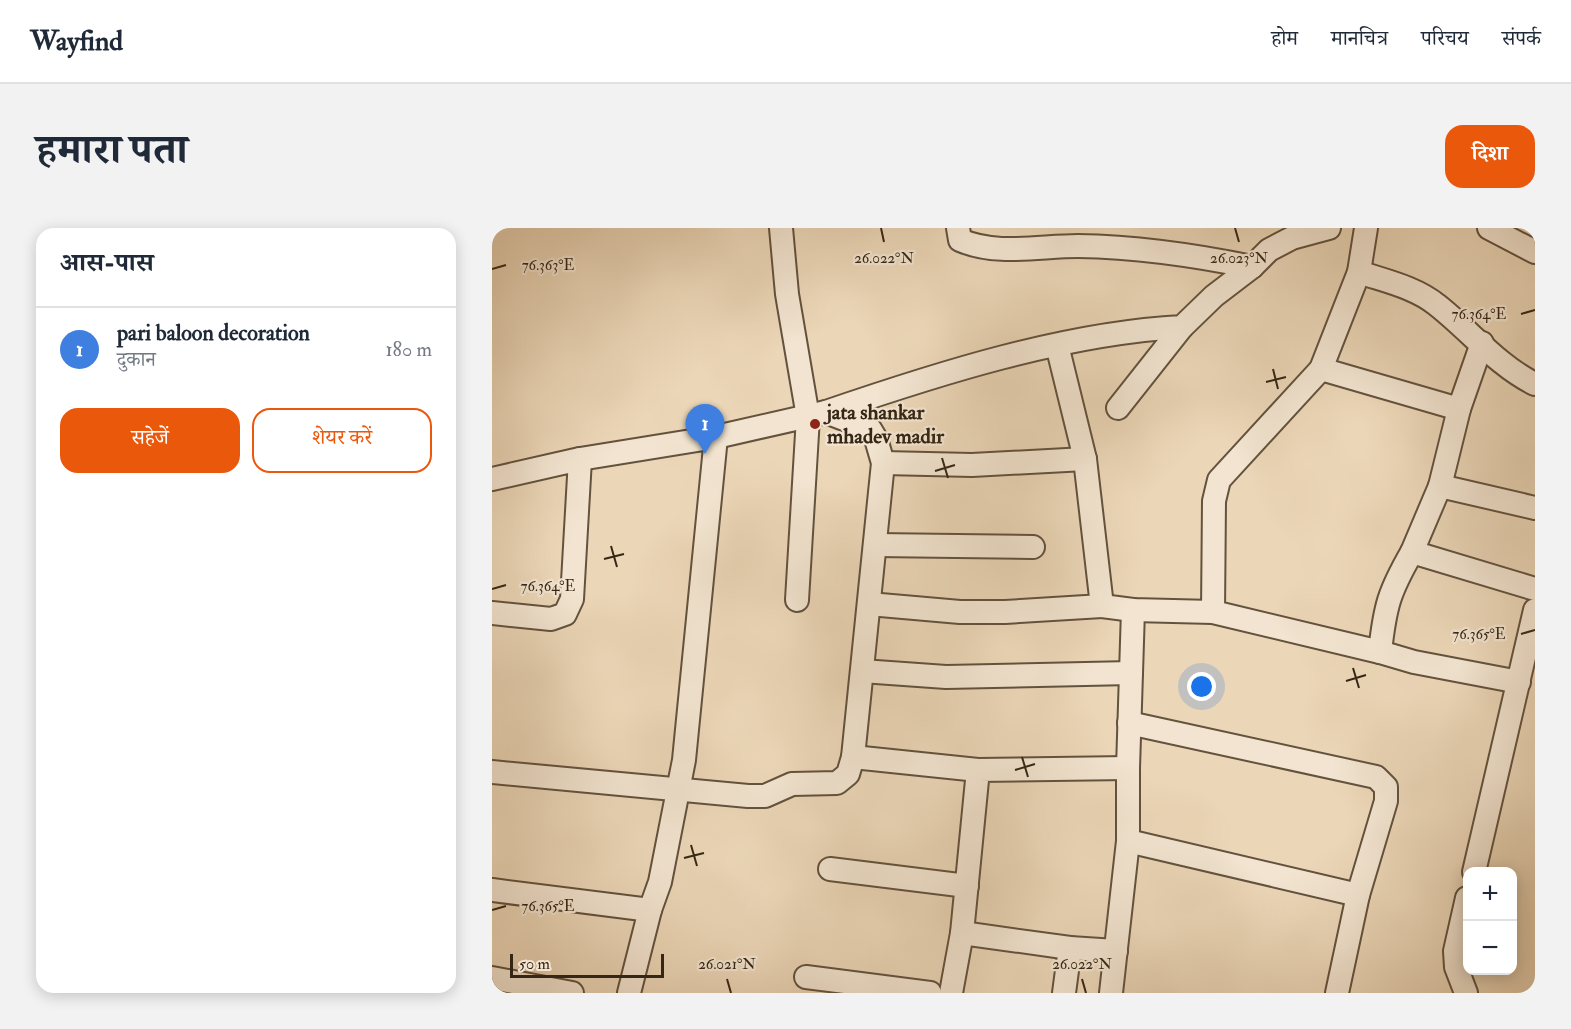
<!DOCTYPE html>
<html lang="hi">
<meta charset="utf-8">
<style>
body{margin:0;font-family:"IM FELL Double Pica","Noto Serif Devanagari",serif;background:#f2f2f3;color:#1f2937}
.controls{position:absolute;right:18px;bottom:18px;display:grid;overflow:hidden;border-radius:12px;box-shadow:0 3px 15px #0003}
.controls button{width:54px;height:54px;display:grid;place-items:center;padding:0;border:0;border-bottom:2px solid #e0e1e3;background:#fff;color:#1f2937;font:30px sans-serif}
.scale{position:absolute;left:18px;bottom:15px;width:154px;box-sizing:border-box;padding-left:6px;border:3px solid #362615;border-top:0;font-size:16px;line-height:21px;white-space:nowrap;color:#362615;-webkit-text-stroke:4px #f2e4d0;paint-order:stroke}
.you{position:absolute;left:710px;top:459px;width:21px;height:21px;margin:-15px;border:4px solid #fff;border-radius:50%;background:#1a73e8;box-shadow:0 0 0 9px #1a73e833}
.badge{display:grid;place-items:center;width:39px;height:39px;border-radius:50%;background:#ea580c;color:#fff;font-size:20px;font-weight:700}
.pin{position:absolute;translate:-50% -50px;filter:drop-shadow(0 2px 3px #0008)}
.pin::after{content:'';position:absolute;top:32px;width:21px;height:18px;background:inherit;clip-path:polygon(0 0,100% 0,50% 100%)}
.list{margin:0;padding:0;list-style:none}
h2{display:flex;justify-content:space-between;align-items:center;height:78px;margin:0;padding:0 24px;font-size:26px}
h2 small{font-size:20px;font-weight:400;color:#747a83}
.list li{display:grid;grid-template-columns:39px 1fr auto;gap:18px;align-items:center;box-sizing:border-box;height:84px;padding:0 24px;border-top:2px solid #e0e1e3}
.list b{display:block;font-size:22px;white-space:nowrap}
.list p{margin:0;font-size:20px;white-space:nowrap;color:#747a83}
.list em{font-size:20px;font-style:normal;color:#747a83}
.actions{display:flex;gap:12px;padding:18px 24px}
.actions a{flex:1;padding:14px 0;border:2px solid #ea580c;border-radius:18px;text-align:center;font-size:21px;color:#ea580c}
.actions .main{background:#ea580c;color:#fff}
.map{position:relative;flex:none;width:1043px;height:765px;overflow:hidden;border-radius:18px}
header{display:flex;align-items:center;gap:36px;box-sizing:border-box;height:84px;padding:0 30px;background:#fff;border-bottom:2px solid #e0e1e3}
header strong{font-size:28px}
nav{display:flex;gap:33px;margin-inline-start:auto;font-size:21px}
.intro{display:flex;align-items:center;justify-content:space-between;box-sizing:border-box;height:144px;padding:0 36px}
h1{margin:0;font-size:42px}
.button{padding:15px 27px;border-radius:18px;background:#ea580c;color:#fff;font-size:21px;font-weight:700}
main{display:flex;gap:36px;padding:0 36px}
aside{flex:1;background:#fff;border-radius:18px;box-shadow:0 3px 15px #0003}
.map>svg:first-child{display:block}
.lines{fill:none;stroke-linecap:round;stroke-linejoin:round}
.street-casing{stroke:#63523e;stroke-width:26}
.street{stroke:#f2e4d0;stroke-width:22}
.ticks{fill:none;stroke:#362615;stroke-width:2}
.poi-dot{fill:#8f2418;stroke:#f2e4d0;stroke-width:2}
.labels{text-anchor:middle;stroke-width:4.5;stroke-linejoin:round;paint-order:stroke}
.poi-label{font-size:21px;font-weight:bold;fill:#362615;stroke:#f2e4d0;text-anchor:start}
.ticks-label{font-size:15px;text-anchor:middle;fill:#362615;stroke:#f2e4d0;stroke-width:4.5;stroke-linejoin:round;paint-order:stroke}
</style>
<header>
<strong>Wayfind</strong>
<nav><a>होम</a><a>मानचित्र</a><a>परिचय</a><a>संपर्क</a></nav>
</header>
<div class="intro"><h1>हमारा पता</h1><a class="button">दिशा</a></div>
<main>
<aside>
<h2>आस-पास<small></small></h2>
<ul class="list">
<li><span class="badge" style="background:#3f7fe0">1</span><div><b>pari baloon decoration</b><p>दुकान</p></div><em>180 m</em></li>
</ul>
<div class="actions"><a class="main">सहेजें</a><a>शेयर करें</a></div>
</aside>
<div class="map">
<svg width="1043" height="765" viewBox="0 0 1043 765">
<rect width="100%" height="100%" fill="#ebd6b7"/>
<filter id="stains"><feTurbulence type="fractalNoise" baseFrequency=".00333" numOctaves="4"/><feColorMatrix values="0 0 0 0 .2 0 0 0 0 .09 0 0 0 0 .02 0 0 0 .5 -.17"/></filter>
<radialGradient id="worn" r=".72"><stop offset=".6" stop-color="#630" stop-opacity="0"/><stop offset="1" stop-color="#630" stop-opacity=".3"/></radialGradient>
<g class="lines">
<g class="street-casing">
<g id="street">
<path d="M289 0 295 66 316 189 305 372"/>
<path d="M466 0 468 12C504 28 548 18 586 18 646 19 702 27 760 39"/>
<path d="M997 0 1043 24"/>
<path d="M867 44C893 53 923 59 945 77 977 102 1006 138 1043 156"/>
<path d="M829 141 967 181"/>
<path d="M626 180 690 99"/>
<path d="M334 184C445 146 573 105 690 99L722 68 760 39 777 22 800 10 837 0"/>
<path d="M88 231 224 209 192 532 168 654 158 682"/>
<path d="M391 235 480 237 593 231"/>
<path d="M0 251 88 231 80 371 73 386 59 391 0 385"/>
<path d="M948 258 1043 280"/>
<path d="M383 317 541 319"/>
<path d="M920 324 948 258 967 181 990 115"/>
<path d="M377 376 468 384H513L610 378 593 231 565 117"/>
<path d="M610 378 641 382 721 384 722 273 727 252 829 141 867 44 874 0"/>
<path d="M721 384 888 424C893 378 897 364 920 324L1043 361"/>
<path d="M888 424 922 434 1027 454"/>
<path d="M370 443 454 449 639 445"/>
<path d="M637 495 884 549 894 559V573L866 667 845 765"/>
<path d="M361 529 486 542"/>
<path d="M0 544 256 568H273L300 556 345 555 356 546 361 529 391 235 384 211 378 201 334 184 224 209"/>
<path d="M636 613 866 667"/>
<path d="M338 641 475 658"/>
<path d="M982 644 1043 382"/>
<path d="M0 662 158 682 137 765"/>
<path d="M470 705 486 542 636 540"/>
<path d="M314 749 438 765"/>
<path d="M0 750 80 765"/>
<path d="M459 765 470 705 578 720 624 723"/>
<path d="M572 765 578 720"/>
<path d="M619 765 636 613V540L641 382"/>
<path d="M974 765 964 739 963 723 975 670"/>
</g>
</g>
<use href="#street" class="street"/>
</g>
<path class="ticks" d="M389 0 392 14M743 0 747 14M0 41 14 37M1029 86 1043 82M781 141 786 161M774 154 794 149M450 230 456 250M443 243 463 237M119 318 125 339M112 331 132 326M0 361 14 357M1029 406 1043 402M861 440 867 460M854 453 874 447M530 529 536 549M523 542 543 536M199 617 205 638M192 630 212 625M0 682 14 678M235 751 239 765M590 751 594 765"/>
<circle class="poi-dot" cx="323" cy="196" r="6"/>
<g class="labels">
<g class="poi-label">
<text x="335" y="191">jata shankar<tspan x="335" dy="24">mhadev madir</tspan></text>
</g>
</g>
<g class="ticks-label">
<text x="392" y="35">26.022°N</text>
<text x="747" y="35">26.023°N</text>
<text x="56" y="42">76.363°E</text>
<text x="987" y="91">76.364°E</text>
<text x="56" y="363">76.364°E</text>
<text x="987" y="411">76.365°E</text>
<text x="56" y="683">76.365°E</text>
<text x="235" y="741">26.021°N</text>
<text x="590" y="741">26.022°N</text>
</g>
<rect width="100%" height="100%" filter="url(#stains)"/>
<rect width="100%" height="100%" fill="url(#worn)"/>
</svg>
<div class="controls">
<button>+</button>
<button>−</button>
</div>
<div class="scale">50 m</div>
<div class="you"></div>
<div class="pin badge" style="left:213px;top:226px;background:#3f7fe0">1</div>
</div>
</main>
